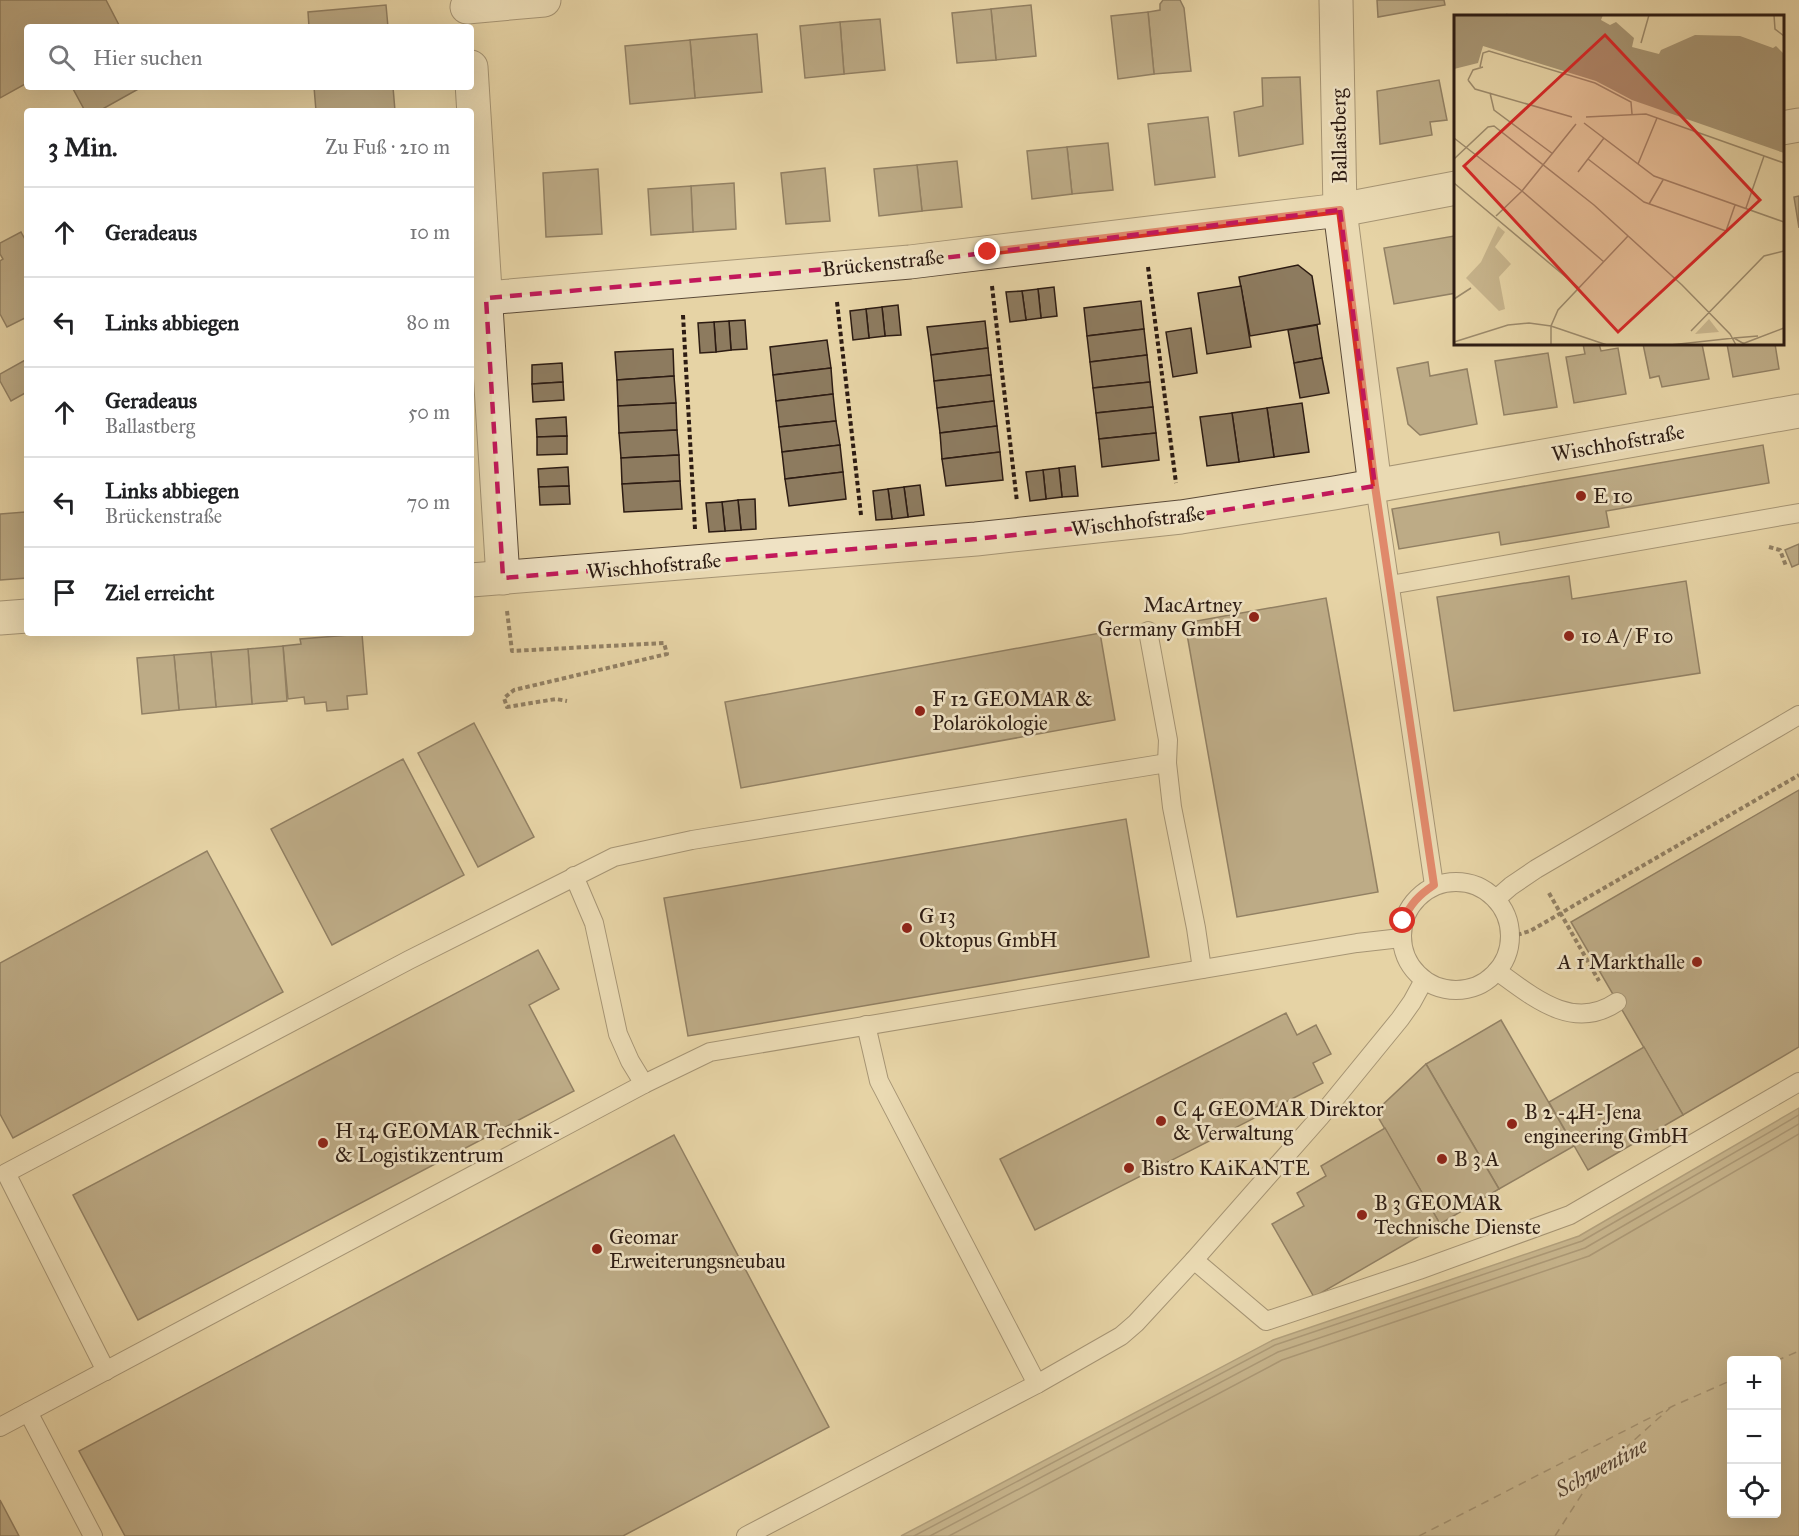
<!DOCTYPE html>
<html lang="de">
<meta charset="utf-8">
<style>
body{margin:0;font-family:"IM FELL Great Primer",serif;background:#f6f6f6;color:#202124}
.controls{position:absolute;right:18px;bottom:18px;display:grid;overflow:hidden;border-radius:6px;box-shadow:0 6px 24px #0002}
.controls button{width:54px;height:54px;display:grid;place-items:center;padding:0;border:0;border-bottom:2px solid #e0e0e0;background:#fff;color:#202124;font:30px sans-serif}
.stop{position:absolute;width:18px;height:18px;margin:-14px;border:4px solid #d93025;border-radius:50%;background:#fff}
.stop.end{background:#d93025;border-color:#fff;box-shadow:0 2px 6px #0008}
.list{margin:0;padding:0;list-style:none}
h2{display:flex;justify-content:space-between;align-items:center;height:78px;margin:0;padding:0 24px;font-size:26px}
h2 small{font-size:20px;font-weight:400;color:#757577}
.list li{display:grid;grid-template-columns:39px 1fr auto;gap:18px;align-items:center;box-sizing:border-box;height:90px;padding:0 24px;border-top:2px solid #e0e0e0}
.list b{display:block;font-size:22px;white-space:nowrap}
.list p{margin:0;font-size:20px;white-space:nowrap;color:#757577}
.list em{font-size:20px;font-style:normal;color:#757577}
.icon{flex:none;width:33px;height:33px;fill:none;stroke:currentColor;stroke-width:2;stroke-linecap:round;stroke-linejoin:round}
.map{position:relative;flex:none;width:1799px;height:1536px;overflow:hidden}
.search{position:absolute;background:#fff;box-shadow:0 6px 24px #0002;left:24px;top:24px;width:450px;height:66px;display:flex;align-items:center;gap:15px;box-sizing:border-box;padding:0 21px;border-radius:6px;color:#757577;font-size:22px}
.panel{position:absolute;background:#fff;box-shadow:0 6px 24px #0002;left:24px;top:108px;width:450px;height:528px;border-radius:6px}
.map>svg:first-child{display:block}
.water{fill:#a79573;stroke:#76654d;stroke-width:1.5;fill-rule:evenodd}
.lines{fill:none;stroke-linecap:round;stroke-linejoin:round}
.shore{stroke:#6a5843;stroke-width:1.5}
.ferry{stroke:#584635;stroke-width:1.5;stroke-dasharray:8 6;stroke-linecap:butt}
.building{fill:#8d7b5f;stroke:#2d1c13;stroke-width:1.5}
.lane-casing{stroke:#5b4a38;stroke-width:20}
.street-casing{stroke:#5b4a38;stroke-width:35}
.path{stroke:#2d1c13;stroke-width:4;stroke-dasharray:4.5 3;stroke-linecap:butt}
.lane{stroke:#efe2c4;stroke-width:18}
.street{stroke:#efe2c4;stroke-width:33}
.route{stroke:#d93025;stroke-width:8}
.marked{fill:none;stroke:#c2185b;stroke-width:4.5;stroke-dasharray:12 8;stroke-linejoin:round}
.poi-dot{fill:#8f2418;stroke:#efe2c4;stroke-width:2}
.labels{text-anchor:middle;stroke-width:5;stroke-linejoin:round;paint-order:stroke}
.street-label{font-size:21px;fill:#2d1c13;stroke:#efe2c4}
.poi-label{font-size:21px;fill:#2d1c13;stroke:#efe2c4;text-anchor:start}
.water-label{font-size:22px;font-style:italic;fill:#584635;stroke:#efe2c4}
.inset-river{fill:none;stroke:#a79573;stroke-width:3}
.inset-road{fill:none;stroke:#9c8a6b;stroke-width:1.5}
.view{fill:#d62828;fill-opacity:0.15;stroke:#d62828;stroke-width:3}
.inset-edge{fill:none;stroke:#2d1c13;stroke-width:3}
</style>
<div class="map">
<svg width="1799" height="1536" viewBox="0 0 1799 1536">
<rect width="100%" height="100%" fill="#e6d3a5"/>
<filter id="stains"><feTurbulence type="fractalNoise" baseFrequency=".00333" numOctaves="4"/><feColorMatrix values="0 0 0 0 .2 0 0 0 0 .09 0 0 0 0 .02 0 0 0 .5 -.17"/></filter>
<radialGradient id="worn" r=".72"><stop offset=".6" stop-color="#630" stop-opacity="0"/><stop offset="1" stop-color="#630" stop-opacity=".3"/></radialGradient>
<path class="water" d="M1799 1108V1536H901L1273 1340 1579 1236ZM1732 1360H1776V1514H1732Z"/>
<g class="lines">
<g class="shore">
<path d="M914 1536 1275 1345 1582 1241 1799 1115"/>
<path d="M930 1536 1278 1352 1585 1248 1799 1124"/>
<path d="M949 1536 1282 1360 1589 1256 1799 1134"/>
</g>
<g class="ferry">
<path d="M1776 1361 1799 1351"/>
<path d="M1419 1536 1673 1406 1732 1380"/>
<path d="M1555 1536 1593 1477 1670 1408"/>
</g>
</g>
<g class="building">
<path d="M0 0H106L120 27H27V83L0 98Z"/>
<path d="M1163 0H1180L1184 8 1191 71 1154 74 1148 12 1160 10V4Z"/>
<path d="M1377 0H1444L1445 5 1378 17Z"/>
<path d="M386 5 388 27H309L308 12Z"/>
<path d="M1031 5 1036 56 996 60 991 9Z"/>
<path d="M991 9 996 60 957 63 952 13Z"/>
<path d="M1148 12 1154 74 1118 79 1111 16Z"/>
<path d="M880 19 885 70 844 74 840 22Z"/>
<path d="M840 22 844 74 805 78 800 26Z"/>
<path d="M757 34 762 92 695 98 690 40Z"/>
<path d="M690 40 695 98 630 104 625 46Z"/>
<path d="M1300 77 1303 144 1239 156 1234 112 1263 106 1262 78Z"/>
<path d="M1439 80 1447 120 1430 122 1432 135 1380 144 1377 91Z"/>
<path d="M72 87H142L99 111H85Z"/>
<path d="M314 87H393L395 111H316Z"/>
<path d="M1208 117 1215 177 1155 185 1148 124Z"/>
<path d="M1108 143 1113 190 1072 194 1067 147Z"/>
<path d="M1067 147 1072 194 1032 199 1027 151Z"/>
<path d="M957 161 962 207 922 211 917 165Z"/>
<path d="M917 165 922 211 879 216 874 169Z"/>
<path d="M825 168 830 221 786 224 781 173Z"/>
<path d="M598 169 602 234 546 237 543 173Z"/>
<path d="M734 183 736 229 693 232 691 186Z"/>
<path d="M691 186 693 232 651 235 648 189Z"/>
<path d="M1799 196V228L1794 197Z"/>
<path d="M21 232 27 243V317L7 327 0 314V261L3 259 0 254V243Z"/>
<path d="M1454 236 1456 245V293L1394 304 1384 248Z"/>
<path d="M1298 265 1312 276 1320 324 1250 336 1239 277Z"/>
<path d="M1241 286 1251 347 1207 354 1198 293Z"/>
<path d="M1054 287 1057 316 1041 318 1038 289Z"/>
<path d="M1038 289 1041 318 1026 320 1022 291Z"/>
<path d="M1022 291 1026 320 1010 322 1006 292Z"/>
<path d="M1141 301 1144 329 1087 336 1084 308Z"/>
<path d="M898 305 901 335 885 336 882 307Z"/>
<path d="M882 307 885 336 869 338 866 309Z"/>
<path d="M866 309 869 338 853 340 850 311Z"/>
<path d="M745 320 747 349 731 350 729 321Z"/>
<path d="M729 321 731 350 716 352 714 322Z"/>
<path d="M985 321 988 348 931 355 927 327Z"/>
<path d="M714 322 716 352 700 353 698 323Z"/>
<path d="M1317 325 1322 358 1294 363 1288 330Z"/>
<path d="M1191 328 1197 373 1173 377 1166 332Z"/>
<path d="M1144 329 1147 355 1090 362 1087 336Z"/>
<path d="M827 340 831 368 773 375 770 347Z"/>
<path d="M1583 344H1599L1601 351 1618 348 1626 394 1574 403 1566 357 1585 354Z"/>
<path d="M1643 344H1702L1709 379 1662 387 1659 376 1650 378Z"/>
<path d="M1727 344H1775L1779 369 1733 377Z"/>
<path d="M988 348 991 375 934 381 931 355Z"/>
<path d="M673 349 674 376 617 380 615 352Z"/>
<path d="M1548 353 1557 407 1504 415 1495 361Z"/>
<path d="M1147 355 1150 382 1093 388 1090 362Z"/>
<path d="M1322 358 1329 393 1300 398 1294 363Z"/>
<path d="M27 359V392L11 401 0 381V374Z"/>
<path d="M1428 362 1430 376 1467 369 1477 424 1420 435 1408 424 1397 368Z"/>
<path d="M562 363 563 382 532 384V365Z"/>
<path d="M831 368 833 394 776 401 773 375Z"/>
<path d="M991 375 994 401 937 408 934 381Z"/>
<path d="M674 376 676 403 618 406 617 380Z"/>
<path d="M563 382 564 400 533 402 532 384Z"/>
<path d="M1150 382 1153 407 1096 413 1093 388Z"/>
<path d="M833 394 836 421 779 427 776 401Z"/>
<path d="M994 401 997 426 940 433 937 408Z"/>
<path d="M676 403 677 430 619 433 618 406Z"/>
<path d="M1302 403 1309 452 1274 457 1267 408Z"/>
<path d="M1153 407 1156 433 1099 439 1096 413Z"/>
<path d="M1267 408 1274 457 1239 462 1232 413Z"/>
<path d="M1232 413 1239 462 1207 466 1200 417Z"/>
<path d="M566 417 567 436 537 437 536 419Z"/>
<path d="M836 421 840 445 782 452 779 427Z"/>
<path d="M997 426 1000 452 942 459 940 433Z"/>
<path d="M677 430 679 455 621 458 619 433Z"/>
<path d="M1156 433 1159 460 1102 467 1099 439Z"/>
<path d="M567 436V454L537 455V437Z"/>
<path d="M840 445 843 472 785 479 782 452Z"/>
<path d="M1763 445 1769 483 1606 511 1609 527 1501 545 1499 532 1399 549 1392 509Z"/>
<path d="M1000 452 1003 480 946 486 942 459Z"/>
<path d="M679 455 680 481 622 484 621 458Z"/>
<path d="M1075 466 1078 496 1062 497 1059 468Z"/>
<path d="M568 467 569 486 539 487 538 469Z"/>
<path d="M1059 468 1062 497 1046 499 1043 470Z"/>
<path d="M1043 470 1046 499 1030 501 1026 472Z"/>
<path d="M843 472 846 499 789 506 785 479Z"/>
<path d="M680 481 682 509 624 512 622 484Z"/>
<path d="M920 485 924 515 908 517 904 487Z"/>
<path d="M569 486 570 504 540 505 539 487Z"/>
<path d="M904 487 908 517 892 519 888 489Z"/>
<path d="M888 489 892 519 876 520 873 491Z"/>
<path d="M755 499 756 529 741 530 738 500Z"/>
<path d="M738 500 741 530 725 531 722 502Z"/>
<path d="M722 502 725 531 709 532 706 503Z"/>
<path d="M25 512 27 578 0 580V514Z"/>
<path d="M1799 544V564L1792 567 1785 550Z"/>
<path d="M1569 576 1572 599 1686 581 1700 673 1454 711 1437 597Z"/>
<path d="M1326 598 1378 892 1237 917 1185 623Z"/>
<path d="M1100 633 1115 720 741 788 725 702Z"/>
<path d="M362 634 367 694 347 696 348 709 327 711 326 702 305 704 304 697 288 699 283 646 301 644 300 639Z"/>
<path d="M283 646 287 701 252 704 248 649Z"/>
<path d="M248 649 252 704 216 707 211 652Z"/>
<path d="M211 652 216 707 179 710 174 655Z"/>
<path d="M174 655 179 710 142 714 137 658Z"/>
<path d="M474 723 534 837 478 867 418 753Z"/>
<path d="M403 759 464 875 332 945 271 829Z"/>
<path d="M1799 790V1047L1683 1115 1571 922Z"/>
<path d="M1126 819 1149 957 688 1036 664 898Z"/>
<path d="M207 851 283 992 13 1138 0 1114V963Z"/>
<path d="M538 950 559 989 529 1005 574 1091 138 1320 73 1195Z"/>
<path d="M1286 1013 1297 1035 1316 1025 1331 1054 1313 1063 1323 1083 1035 1230 1000 1159Z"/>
<path d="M1501 1020 1574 1146 1499 1189 1426 1064Z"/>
<path d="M1644 1047 1683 1115 1588 1170 1549 1102Z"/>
<path d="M1426 1064 1499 1189 1440 1224 1375 1112Z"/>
<path d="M1385 1128 1440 1224 1314 1297 1272 1224 1304 1206 1297 1193 1326 1176 1321 1166Z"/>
<path d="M674 1135 829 1427 623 1536H125L79 1451Z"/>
<path d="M0 1500 19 1536H0Z"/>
</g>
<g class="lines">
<g class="lane-casing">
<g id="lane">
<path d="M1375 486 1434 885"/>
<path d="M1390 585 1799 513"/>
<path d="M1148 631 1168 740 1167 763 1172 807 1196 928 1202 969"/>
<path d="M574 876 594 923 618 1034 630 1061 644 1084"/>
<circle cx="1456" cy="936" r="54"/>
<path d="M1496 899 1511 886 1536 869 1799 715"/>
<path d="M1497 971C1533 997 1573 1032 1617 1002"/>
<path d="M866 1025 879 1081 1037 1384"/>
<path d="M1194 1260 1266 1321 1419 1270 1570 1215 1799 1082"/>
<path d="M106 1371 6 1173 409 960 614 857 692 840 1167 763"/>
<path d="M28 1412 93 1536"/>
<path d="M0 1427 644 1084 710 1052 1357 943 1401 938"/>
<path d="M746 1536 1037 1384 1121 1336 1136 1323 1194 1260 1320 1117 1400 1019 1412 1002 1424 980"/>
</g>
</g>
<g class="street-casing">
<g id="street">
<path d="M1336 0 1340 210 1375 486"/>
<path d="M467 7 544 0"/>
<path d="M471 67 503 578"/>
<path d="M1782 128 1799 125"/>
<path d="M486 298 910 262 1340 210 1456 188"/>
<path d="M471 580 976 539 1181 517 1334 493 1799 411"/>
<path d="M0 618 27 616"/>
</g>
</g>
<g class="path">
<path d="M1148 267 1176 483"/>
<path d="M992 286 1017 502"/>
<path d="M837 302 861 515"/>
<path d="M683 315 695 529"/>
<path d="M1769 547 1780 550 1786 566"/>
<path d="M507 611 512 651 664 643 667 654 514 690 504 698 507 707 556 699 567 701"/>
<path d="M1549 893 1599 981"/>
<path d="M1510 937 1530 931 1799 775"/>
</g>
<use href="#lane" class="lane"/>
<use href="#street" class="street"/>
</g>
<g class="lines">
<path class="route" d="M988 252 1340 210 1375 486 1434 885C1419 895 1410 904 1403 921"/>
</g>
<path d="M0 0H1799V1536H0ZM1340 210 1375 486 1181 517 976 539 503 578 486 298 910 262Z" fill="#e6d3a5" fill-opacity=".55" fill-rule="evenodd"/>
<path class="marked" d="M1340 210 1375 486 1181 517 976 539 503 578 486 298 910 262Z"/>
<g class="poi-dot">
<circle cx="1581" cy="496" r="6"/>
<circle cx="1254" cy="617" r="6"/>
<circle cx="1569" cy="636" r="6"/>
<circle cx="920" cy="711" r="6"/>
<circle cx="907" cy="928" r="6"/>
<circle cx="1697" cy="962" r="6"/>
<circle cx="1161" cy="1121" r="6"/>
<circle cx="1512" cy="1124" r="6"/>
<circle cx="323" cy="1143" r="6"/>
<circle cx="1442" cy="1159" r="6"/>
<circle cx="1129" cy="1168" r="6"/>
<circle cx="1362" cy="1215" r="6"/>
<circle cx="597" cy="1249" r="6"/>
</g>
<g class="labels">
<g class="street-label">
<text transform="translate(1339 136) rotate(-91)" y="7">Ballastberg</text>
<text transform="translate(883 263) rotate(-6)" y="7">Brückenstraße</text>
<text transform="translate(1618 443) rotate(-10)" y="7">Wischhofstraße</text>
<text transform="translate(1138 521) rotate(-7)" y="7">Wischhofstraße</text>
<text transform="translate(654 566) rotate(-5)" y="7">Wischhofstraße</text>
</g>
<g class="poi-label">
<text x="1593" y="503">E 10</text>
<text x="1242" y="612" text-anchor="end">MacArtney<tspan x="1242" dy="24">Germany GmbH</tspan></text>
<text x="1581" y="643">10 A / F 10</text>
<text x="932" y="706">F 12 GEOMAR &amp;<tspan x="932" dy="24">Polarökologie</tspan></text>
<text x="919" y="923">G 13<tspan x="919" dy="24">Oktopus GmbH</tspan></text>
<text x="1685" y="969" text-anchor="end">A 1 Markthalle</text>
<text x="1173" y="1116">C 4 GEOMAR Direktor<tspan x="1173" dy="24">&amp; Verwaltung</tspan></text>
<text x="1524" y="1119">B 2 -4H-Jena<tspan x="1524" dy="24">engineering GmbH</tspan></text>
<text x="335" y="1138">H 14 GEOMAR Technik-<tspan x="335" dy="24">&amp; Logistikzentrum</tspan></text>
<text x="1454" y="1166">B 3 A</text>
<text x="1141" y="1175">Bistro KAiKANTE</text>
<text x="1374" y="1210">B 3 GEOMAR<tspan x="1374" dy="24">Technische Dienste</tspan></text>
<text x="609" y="1244">Geomar<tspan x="609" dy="24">Erweiterungsneubau</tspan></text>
</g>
<g class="water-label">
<text transform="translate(1601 1467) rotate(-28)" y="8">Schwentine</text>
</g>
</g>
<g transform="translate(1454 15)">
<rect width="330" height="330" fill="#e6d3a5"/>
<path d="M44 211 51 217 41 232 57 249 45 262 51 294 45 296 12 263 27 247ZM255 304 265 317 241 319Z" fill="#c7b48c"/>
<path d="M0 0H149L147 5 156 10 162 7 180 23 178 32 205 39 207 35 241 20 286 21 319 33 322 31 330 39V138L178 85 142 66 29 31 24 48 0 54Z" fill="#a79573"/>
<path class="inset-river" d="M52 0 150 42 330 104M185 36 184 45 193 57M154 43 174 42 185 36"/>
<path class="inset-road" d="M320 0 321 14 330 21M187 28 195 0M26 52 29 38 35 36 141 68 177 87 178 99M14 65 21 74 118 102M14 65 19 55 29 52M36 78 40 95 99 139M132 102 192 99 330 148M130 108 200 161 330 207M0 123 68 176 150 247M0 144 34 112 40 111 140 190 228 270 276 319 282 330M134 144 190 187 272 216 281 190M184 149 203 103M124 157 150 123M0 168 125 273M195 189 209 165M292 193 310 141M42 201 68 176 122 109M0 284 17 273M237 316 310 241 330 236M280 323 304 321M0 327 54 310 75 308 97 311 153 330M288 329 330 313M97 330V311L104 295 174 221M216 330 280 323 292 330"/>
<path class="view" d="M151 20 306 185 164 317 10 151Z"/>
<rect width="330" height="330" class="inset-edge"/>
</g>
<rect width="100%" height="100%" filter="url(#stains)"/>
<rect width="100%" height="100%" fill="url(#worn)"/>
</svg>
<div class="controls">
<button>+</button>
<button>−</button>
<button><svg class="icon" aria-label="locate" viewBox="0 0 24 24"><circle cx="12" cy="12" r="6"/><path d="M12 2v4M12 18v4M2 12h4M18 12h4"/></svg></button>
</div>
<div class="stop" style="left:1403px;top:921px"></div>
<div class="stop end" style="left:988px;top:252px"></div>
<div class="search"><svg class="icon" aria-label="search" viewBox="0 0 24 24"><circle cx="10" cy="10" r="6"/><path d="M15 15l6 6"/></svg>Hier suchen</div>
<section class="panel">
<h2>3 Min.<small>Zu Fuß · 210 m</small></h2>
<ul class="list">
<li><svg class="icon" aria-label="ahead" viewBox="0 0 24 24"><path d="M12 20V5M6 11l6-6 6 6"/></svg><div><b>Geradeaus</b></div><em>10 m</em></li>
<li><svg class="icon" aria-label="left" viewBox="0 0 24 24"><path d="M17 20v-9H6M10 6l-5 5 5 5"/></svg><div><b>Links abbiegen</b></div><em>80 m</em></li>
<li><svg class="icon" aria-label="ahead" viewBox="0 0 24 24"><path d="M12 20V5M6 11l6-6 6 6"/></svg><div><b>Geradeaus</b><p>Ballastberg</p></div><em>50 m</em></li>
<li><svg class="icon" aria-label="left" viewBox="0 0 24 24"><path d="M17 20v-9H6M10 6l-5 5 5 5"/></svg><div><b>Links abbiegen</b><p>Brückenstraße</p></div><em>70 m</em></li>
<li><svg class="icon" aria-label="arrive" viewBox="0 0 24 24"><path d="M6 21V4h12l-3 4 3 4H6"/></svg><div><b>Ziel erreicht</b></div></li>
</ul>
</section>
</div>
